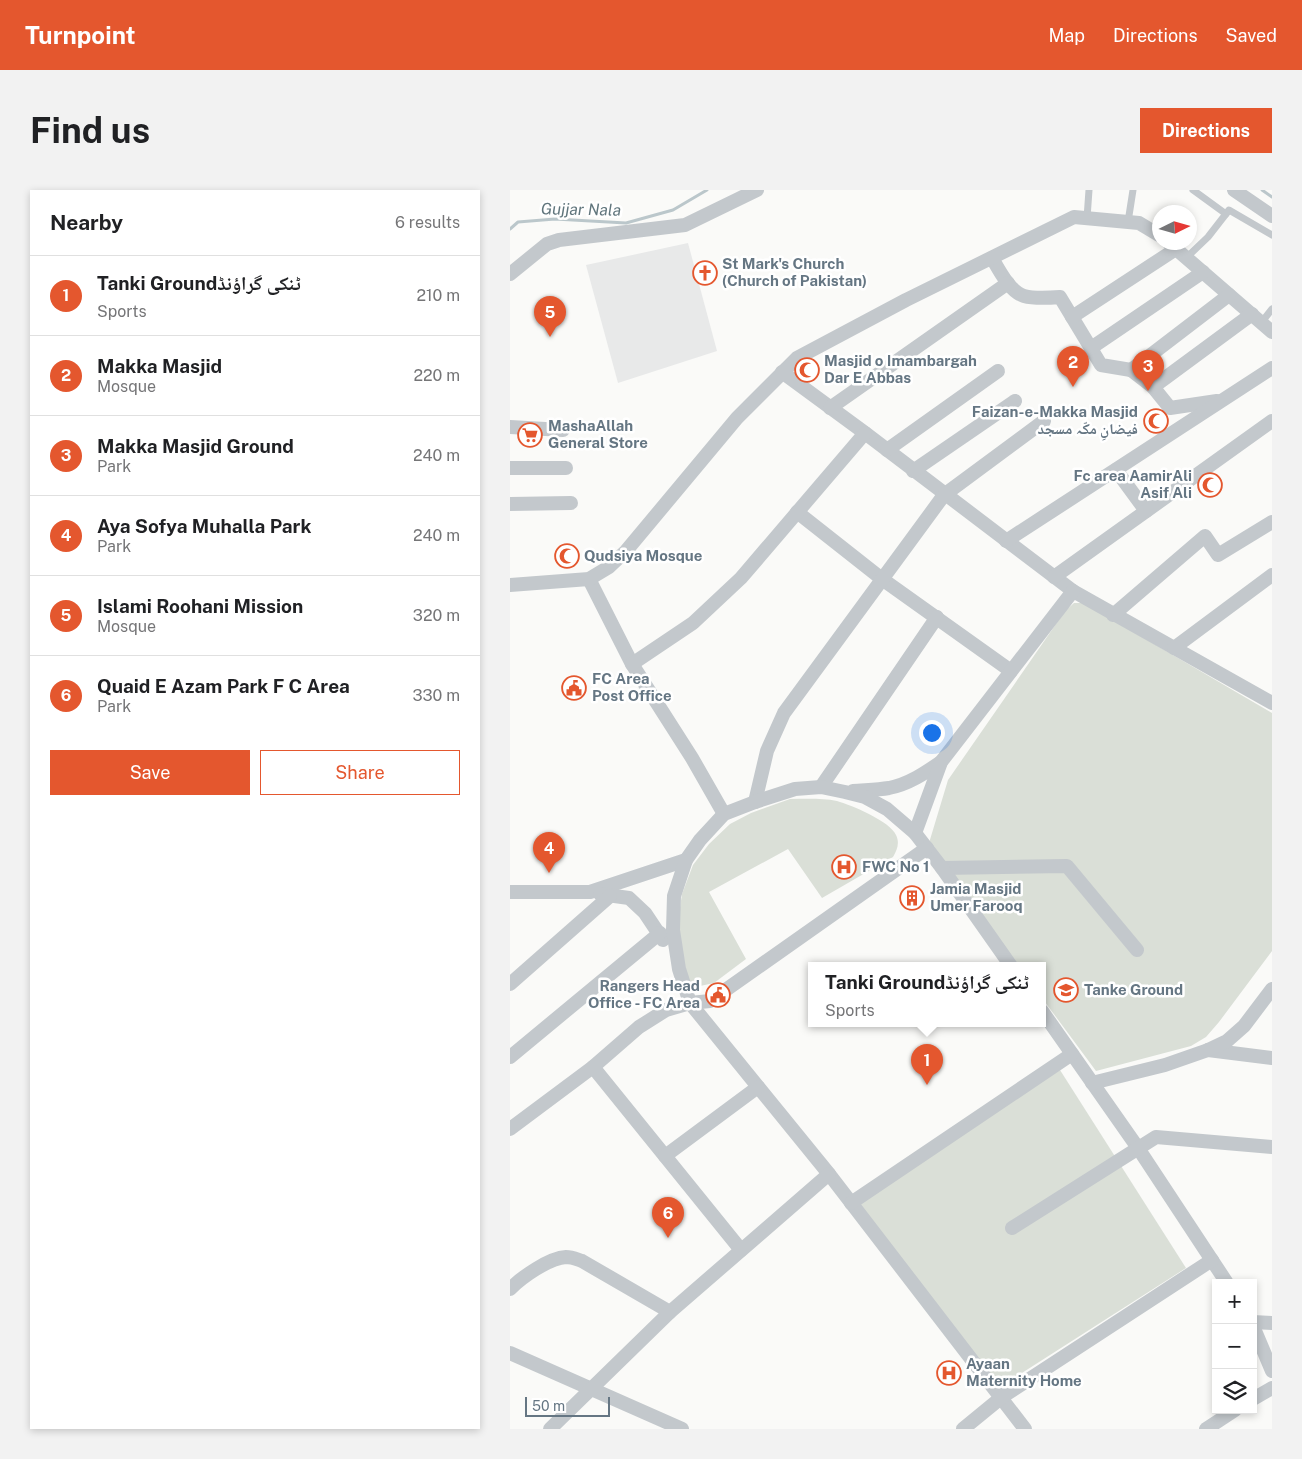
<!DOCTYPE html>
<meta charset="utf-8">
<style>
body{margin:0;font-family:"Public Sans","Noto Naskh Arabic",sans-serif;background:#f2f2f2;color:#202124}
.controls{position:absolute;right:15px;bottom:15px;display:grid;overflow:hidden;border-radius:0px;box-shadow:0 2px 8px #0003}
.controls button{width:45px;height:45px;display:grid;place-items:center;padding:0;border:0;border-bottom:1px solid #e0e0e0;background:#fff;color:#202124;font:25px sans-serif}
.compass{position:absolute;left:642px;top:15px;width:45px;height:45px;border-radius:50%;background:#fff;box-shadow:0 2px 8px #0003;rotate:85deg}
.scale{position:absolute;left:15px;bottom:12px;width:85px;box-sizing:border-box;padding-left:5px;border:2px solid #657683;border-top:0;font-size:14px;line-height:18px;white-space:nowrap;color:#657683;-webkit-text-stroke:4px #fff;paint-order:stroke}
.you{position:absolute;left:421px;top:542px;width:18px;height:18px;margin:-12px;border:4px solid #fff;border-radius:50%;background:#1a73e8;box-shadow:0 0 0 8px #1a73e833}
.badge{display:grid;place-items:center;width:32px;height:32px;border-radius:50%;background:#e4572e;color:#fff;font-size:16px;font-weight:700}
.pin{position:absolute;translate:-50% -41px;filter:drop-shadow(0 1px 2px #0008)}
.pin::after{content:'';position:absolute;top:26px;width:18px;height:15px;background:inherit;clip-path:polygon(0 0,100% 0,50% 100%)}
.popup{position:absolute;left:298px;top:772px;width:238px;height:65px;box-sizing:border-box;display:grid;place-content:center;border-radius:0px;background:#fff;filter:drop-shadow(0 1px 4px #0005);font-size:16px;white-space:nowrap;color:#757577}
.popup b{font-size:19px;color:#202124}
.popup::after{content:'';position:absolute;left:50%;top:100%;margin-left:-10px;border:10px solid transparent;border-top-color:#fff}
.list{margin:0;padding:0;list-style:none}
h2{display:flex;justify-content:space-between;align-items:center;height:65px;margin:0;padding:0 20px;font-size:21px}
h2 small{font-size:16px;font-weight:400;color:#757577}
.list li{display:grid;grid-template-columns:32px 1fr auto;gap:15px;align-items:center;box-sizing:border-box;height:80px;padding:0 20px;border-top:1px solid #e0e0e0}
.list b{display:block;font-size:19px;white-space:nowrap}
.list p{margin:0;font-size:16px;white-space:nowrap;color:#757577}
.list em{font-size:16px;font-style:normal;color:#757577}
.actions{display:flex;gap:10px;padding:15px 20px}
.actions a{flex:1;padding:11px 0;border:1px solid #e4572e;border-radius:0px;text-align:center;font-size:18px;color:#e4572e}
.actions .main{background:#e4572e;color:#fff}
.icon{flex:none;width:28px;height:28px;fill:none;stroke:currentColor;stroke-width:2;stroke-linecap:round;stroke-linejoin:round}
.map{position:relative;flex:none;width:762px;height:1239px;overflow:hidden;border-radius:0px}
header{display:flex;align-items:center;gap:30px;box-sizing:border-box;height:70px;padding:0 25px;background:#e4572e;color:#fff}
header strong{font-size:24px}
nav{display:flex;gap:28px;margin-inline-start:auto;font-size:18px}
.intro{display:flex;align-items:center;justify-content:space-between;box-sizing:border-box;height:120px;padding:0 30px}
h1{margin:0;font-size:35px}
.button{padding:12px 22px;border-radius:0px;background:#e4572e;color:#fff;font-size:18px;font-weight:700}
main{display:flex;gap:30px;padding:0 30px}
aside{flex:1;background:#fff;border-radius:0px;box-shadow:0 2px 8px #0003}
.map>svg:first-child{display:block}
.built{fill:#e8e9e9}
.green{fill:#dadfd7}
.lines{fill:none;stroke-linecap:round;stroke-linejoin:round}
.stream{stroke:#bbc7cb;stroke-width:3}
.service{stroke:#c3c8cc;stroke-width:7}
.minor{stroke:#c3c8cc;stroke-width:14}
.labels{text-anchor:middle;stroke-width:5;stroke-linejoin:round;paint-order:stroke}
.poi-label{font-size:15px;font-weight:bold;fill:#657683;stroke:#fff;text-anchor:start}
.water-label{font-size:16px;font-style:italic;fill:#60757c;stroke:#fff}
</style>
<header>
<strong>Turnpoint</strong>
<nav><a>Map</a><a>Directions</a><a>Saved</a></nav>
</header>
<div class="intro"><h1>Find us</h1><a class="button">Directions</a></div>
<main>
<aside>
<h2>Nearby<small>6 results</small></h2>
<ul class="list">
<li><span class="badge">1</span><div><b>Tanki Groundٹنکی گراؤنڈ</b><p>Sports</p></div><em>210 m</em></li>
<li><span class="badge">2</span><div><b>Makka Masjid</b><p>Mosque</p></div><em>220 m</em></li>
<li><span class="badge">3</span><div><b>Makka Masjid Ground</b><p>Park</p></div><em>240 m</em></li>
<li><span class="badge">4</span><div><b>Aya Sofya Muhalla Park</b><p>Park</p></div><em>240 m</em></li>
<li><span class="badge">5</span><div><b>Islami Roohani Mission</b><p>Mosque</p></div><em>320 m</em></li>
<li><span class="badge">6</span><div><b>Quaid E Azam Park F C Area</b><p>Park</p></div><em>330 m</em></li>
</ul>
<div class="actions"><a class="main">Save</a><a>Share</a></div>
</aside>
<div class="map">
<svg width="762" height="1239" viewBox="0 0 762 1239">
<rect width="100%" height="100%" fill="#fafaf8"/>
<path class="built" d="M178 53 207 161 108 193 76 75Z"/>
<g class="green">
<path d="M564 413H574L762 523V761L709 832 696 847 681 856 586 881 532 808V776H509L419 653 438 590 555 421Z"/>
<path d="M280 609C295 609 312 608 327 611 341 615 380 631 386 645 390 653 387 660 383 667L312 708 278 659 199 702 236 769 204 793 190 796 179 791 168 751V731L172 704 183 675 199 654 220 634 241 623Z"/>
<path d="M550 880 676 1078 501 1190H479L352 1021 349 1007Z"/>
</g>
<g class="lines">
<g class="stream">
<path d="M752 0 762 7"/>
<path d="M0 39 8 32 45 29 116 33 163 20 197 0"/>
</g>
<g class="service">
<path d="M683 0 716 24"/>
<path d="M577 28 579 0"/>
<path d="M618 32 623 0"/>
<path d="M676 68 698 47 719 20 762 45"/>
<path d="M751 133 762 119"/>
</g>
<g class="minor">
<path d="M724 0 762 26"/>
<path d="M658 52 762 142"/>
<path d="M482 68C489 80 500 102 514 106 525 109 538 108 550 107L591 175 621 180 719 105"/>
<path d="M0 84 37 54 49 50 175 35 247 0"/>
<path d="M562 127 666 59"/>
<path d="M581 158 693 82"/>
<path d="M621 180 643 197 742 124"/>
<path d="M272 182 355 243 563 401 762 513"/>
<path d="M643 197 660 218 707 211"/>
<path d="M320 218 498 93"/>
<path d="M0 237 53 240"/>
<path d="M377 260 488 181"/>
<path d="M0 278H56"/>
<path d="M606 280 636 321"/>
<path d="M403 281 505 211"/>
<path d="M0 314 61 313"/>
<path d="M287 322 372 389 501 481"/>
<path d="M496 351 762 178"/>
<path d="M544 387 762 231"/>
<path d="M79 389 122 474 182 568 214 624"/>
<path d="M0 395 79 389 99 377 116 361 227 228 287 168 396 110 564 27 629 33 649 45"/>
<path d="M603 425 695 346 708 365 762 332"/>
<path d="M664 458 762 385"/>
<path d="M122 474 183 433 231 388 355 243"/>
<path d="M311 597 427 427"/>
<path d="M343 601C355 600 367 600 379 598 399 594 415 583 431 572"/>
<path d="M245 612 257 561 274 523 434 305 534 231"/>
<path d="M405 643 431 572 563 401"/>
<path d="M432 678 557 676 627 760"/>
<path d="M0 702H80L176 670"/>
<path d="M90 704 119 708 135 723 153 750"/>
<path d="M501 776 432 678 405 643 377 619 355 607 335 602 311 597 285 599 245 612 214 624 190 650 176 670 164 706 163 740 169 779 180 813 319 984 515 1239"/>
<path d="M0 794 100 706"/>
<path d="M532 821 628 958 717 1093"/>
<path d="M698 860 762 868"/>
<path d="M0 867 150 743"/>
<path d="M83 877 231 1060"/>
<path d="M582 893 655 875 698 860 717 851 734 836 762 799"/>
<path d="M0 939 83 877 129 837 156 820 180 813 200 811 417 658"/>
<path d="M155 966 248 897"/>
<path d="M341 1013 562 864"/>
<path d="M502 1038 646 947 762 957"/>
<path d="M0 1099C12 1087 39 1068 56 1067 62 1067 66 1069 72 1071L160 1122"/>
<path d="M743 1132 762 1133"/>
<path d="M743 1136 762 1181"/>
<path d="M0 1163 172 1239"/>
<path d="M743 1209 762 1198"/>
<path d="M40 1239 160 1122 319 984"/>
<path d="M453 1239 492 1207 702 1070"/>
<path d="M696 1239 725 1220"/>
</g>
</g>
<defs>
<g id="church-ring" transform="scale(1.25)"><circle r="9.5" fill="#fff" stroke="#e4572e" stroke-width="1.5"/><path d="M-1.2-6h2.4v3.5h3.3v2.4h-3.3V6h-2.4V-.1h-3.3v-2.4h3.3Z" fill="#e4572e"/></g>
<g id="mosque-ring" transform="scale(1.25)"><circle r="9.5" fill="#fff" stroke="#e4572e" stroke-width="1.5"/><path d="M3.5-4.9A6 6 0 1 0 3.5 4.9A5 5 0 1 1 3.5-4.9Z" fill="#e4572e"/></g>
<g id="supermarket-ring" transform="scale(1.25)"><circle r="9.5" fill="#fff" stroke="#e4572e" stroke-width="1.5"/><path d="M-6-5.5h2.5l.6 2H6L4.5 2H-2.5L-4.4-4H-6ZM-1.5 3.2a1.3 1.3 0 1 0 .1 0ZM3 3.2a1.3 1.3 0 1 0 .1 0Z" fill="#e4572e"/></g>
<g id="civic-ring" transform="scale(1.25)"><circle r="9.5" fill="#fff" stroke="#e4572e" stroke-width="1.5"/><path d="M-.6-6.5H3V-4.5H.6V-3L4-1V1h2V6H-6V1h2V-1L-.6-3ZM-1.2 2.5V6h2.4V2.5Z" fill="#e4572e"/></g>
<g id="hospital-ring" transform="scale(1.25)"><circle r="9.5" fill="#fff" stroke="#e4572e" stroke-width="1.5"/><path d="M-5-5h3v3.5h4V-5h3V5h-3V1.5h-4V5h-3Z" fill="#e4572e"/></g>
<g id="building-ring" transform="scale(1.25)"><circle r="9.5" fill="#fff" stroke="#e4572e" stroke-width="1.5"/><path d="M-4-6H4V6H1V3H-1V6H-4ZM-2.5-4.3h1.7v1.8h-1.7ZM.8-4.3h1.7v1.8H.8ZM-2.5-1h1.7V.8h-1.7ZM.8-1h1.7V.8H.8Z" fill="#e4572e"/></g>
<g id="school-ring" transform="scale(1.25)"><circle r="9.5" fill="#fff" stroke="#e4572e" stroke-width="1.5"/><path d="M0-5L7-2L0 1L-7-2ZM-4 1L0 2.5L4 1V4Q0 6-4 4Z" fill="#e4572e"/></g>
</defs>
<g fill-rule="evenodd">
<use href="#church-ring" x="195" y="83"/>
<use href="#mosque-ring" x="297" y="180"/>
<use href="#mosque-ring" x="646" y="231"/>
<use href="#supermarket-ring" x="20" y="245"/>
<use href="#mosque-ring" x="700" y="295"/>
<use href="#mosque-ring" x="57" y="366"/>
<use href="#civic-ring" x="64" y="498"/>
<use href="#hospital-ring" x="334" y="677"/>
<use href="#building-ring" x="402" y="708"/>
<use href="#school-ring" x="556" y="800"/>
<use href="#civic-ring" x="208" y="805"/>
<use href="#hospital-ring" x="439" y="1183"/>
</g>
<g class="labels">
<g class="poi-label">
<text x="212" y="79">St Mark's Church<tspan x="212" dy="17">(Church of Pakistan)</tspan></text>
<text x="314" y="176">Masjid o Imambargah<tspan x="314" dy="17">Dar E Abbas</tspan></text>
<text x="628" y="227" text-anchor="end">Faizan-e-Makka Masjid<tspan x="628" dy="17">فیضانِ مکّہ مسجد</tspan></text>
<text x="38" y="241">MashaAllah<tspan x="38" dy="17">General Store</tspan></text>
<text x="682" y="291" text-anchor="end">Fc area AamirAli<tspan x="682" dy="17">Asif Ali</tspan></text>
<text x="74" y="371">Qudsiya Mosque</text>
<text x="82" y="494">FC Area<tspan x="82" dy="17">Post Office</tspan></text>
<text x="352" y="682">FWC No 1</text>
<text x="420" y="704">Jamia Masjid<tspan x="420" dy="17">Umer Farooq</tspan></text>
<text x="190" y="801" text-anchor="end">Rangers Head<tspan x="190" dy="17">Office - FC Area</tspan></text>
<text x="574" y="805">Tanke Ground</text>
<text x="456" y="1179">Ayaan<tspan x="456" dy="17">Maternity Home</tspan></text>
</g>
<g class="water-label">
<text transform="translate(71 19) rotate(1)" y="6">Gujjar Nala</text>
</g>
</g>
</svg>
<div class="controls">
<button>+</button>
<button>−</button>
<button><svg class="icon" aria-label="layers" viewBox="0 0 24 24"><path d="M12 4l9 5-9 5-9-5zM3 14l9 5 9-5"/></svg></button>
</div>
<svg class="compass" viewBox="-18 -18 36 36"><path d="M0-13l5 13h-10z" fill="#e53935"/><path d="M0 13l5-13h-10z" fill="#757577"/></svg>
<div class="scale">50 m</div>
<div class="you"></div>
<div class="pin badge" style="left:417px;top:895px">1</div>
<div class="popup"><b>Tanki Groundٹنکی گراؤنڈ</b>Sports</div>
<div class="pin badge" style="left:563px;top:197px">2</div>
<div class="pin badge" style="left:638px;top:201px">3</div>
<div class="pin badge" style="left:39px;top:683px">4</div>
<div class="pin badge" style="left:40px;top:147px">5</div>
<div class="pin badge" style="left:158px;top:1048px">6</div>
</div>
</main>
